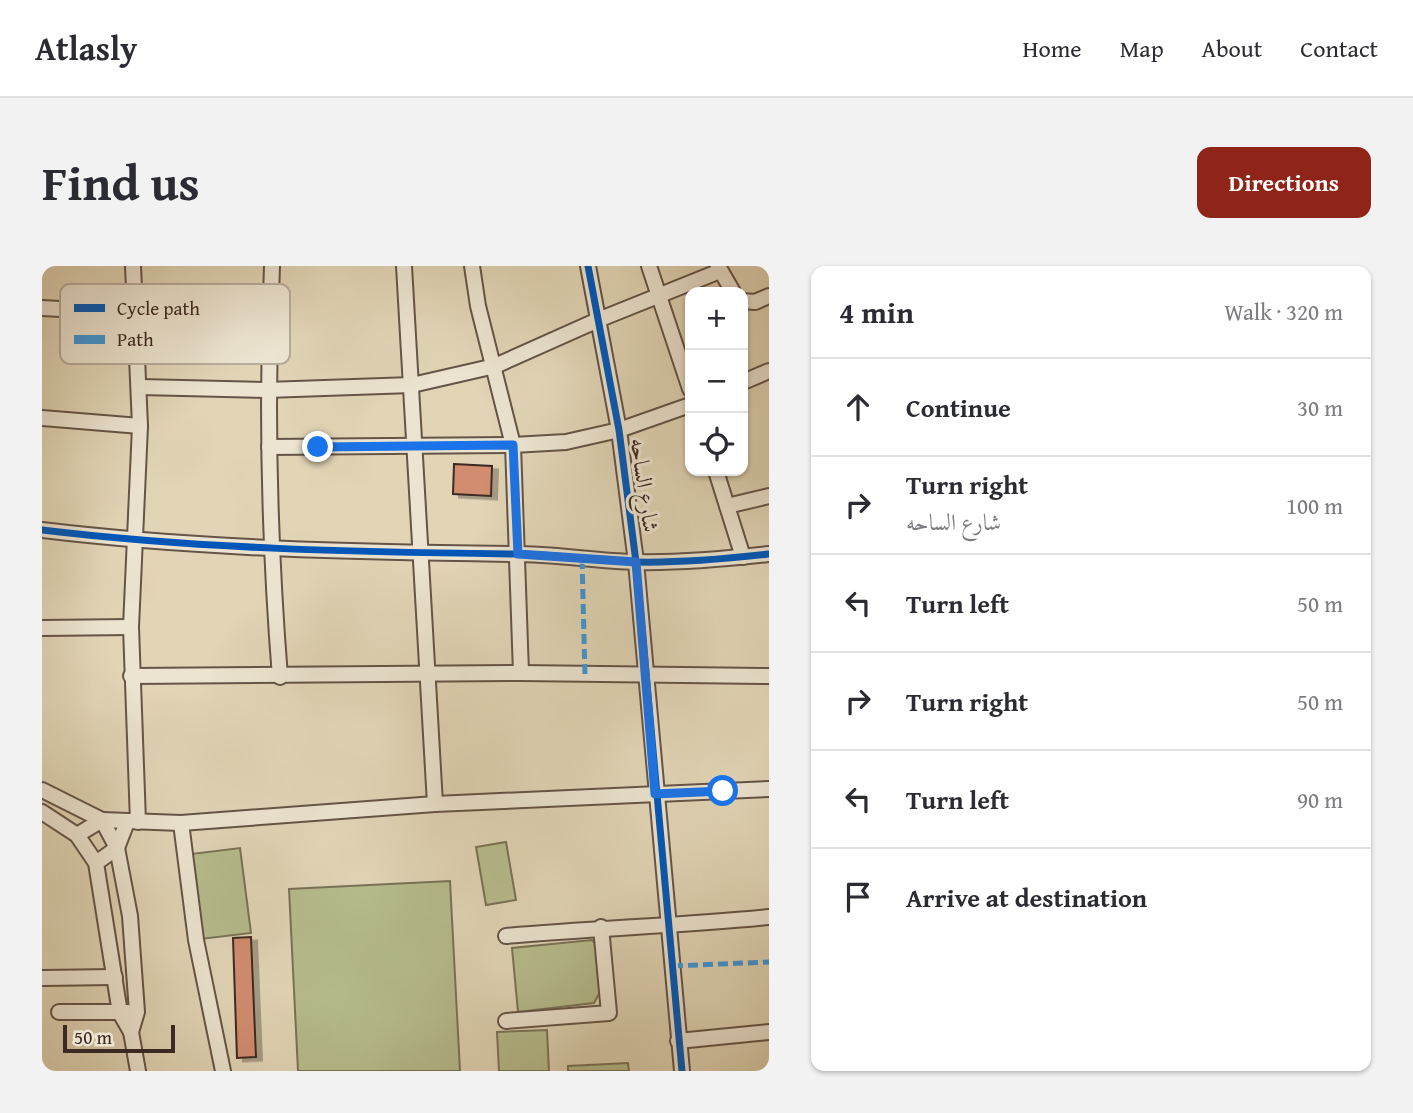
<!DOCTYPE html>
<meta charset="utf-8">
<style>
body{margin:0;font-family:"Gentium Book Plus",Amiri,serif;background:#f2f2f3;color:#2b2b33}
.controls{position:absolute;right:21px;top:21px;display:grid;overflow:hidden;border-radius:14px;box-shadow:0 2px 5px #0004}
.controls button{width:63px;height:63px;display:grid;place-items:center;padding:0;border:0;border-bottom:2px solid #e1e1e2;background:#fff;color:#2b2b33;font:35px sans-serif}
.scale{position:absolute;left:21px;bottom:18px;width:112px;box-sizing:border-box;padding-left:7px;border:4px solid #3c2922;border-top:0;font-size:19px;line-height:24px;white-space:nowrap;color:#3c2922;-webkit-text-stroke:5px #ece4d0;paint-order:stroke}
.stop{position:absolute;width:21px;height:21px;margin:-16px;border:5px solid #1a73e8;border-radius:50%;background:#fff}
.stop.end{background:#1a73e8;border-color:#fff;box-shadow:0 2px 7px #0008}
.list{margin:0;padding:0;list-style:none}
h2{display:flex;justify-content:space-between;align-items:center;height:91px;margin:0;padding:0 28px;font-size:30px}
h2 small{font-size:23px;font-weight:400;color:#7c7c81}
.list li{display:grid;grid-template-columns:46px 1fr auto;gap:21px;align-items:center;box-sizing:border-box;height:98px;padding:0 28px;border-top:2px solid #e1e1e2}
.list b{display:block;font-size:26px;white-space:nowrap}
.list p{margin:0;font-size:23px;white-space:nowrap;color:#7c7c81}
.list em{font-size:23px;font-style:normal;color:#7c7c81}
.icon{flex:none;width:38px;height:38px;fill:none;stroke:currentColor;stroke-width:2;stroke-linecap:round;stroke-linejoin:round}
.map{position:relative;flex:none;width:727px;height:805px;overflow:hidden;border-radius:14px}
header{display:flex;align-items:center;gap:42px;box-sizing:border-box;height:98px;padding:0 35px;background:#fff;border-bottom:2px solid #e1e1e2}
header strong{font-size:33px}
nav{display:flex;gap:38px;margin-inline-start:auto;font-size:24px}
.intro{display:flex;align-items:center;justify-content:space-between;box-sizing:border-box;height:168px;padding:0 42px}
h1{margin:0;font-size:49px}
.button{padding:18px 32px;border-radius:14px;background:#8f2418;color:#fff;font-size:24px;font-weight:700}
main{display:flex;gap:42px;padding:0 42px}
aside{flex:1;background:#fff;border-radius:14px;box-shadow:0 2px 5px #0004}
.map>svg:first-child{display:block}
.green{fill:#b6bc8c;stroke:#797257;stroke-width:2}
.building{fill:#d28d70;stroke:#3c2922;stroke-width:2;filter:url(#shadow)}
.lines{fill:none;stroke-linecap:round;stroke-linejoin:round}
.minor-casing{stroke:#655447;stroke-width:18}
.minor{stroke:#ece4d0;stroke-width:14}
.quiet{stroke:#3f96d5;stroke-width:5;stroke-dasharray:10 5;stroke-linecap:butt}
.cycleway-casing{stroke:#ece4d0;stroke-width:11}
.cycleway{stroke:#0057b8;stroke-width:7}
.route{stroke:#1a73e8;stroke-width:9}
.labels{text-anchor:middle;stroke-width:6;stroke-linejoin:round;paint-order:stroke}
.street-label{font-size:23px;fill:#3c2922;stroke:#ece4d0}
.key{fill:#ece4d0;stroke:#b7ac9c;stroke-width:2}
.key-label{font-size:19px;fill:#3c2922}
</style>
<header>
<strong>Atlasly</strong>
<nav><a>Home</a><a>Map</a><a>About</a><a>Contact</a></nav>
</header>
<div class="intro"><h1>Find us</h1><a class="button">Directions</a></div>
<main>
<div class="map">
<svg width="727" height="805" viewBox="0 0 727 805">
<defs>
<filter id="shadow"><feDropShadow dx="6" dy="3.5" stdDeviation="0" flood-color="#0004"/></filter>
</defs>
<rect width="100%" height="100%" fill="#e1d5b6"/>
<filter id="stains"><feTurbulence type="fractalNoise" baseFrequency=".00286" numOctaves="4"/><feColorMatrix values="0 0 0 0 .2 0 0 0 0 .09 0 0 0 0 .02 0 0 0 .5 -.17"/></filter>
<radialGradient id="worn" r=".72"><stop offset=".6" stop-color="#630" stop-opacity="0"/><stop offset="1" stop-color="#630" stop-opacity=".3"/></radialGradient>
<g class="green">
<path d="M464 576 474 634 444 639 434 581Z"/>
<path d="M198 582 209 667 159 673 149 588Z"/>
<path d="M408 615 418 805H256L247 623Z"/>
<path d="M550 674 556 680 557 728 552 737 476 746 470 682Z"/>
<path d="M505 764 507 805H457L455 766Z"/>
<path d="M586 797 587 805H526V800Z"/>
</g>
<g class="building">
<path d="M412 198 450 200 449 230 411 228Z"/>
<path d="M209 671 214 791 195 792 191 672Z"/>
</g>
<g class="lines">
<g class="minor-casing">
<g id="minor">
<path d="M91 0 98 160 89 361 96 556"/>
<path d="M230 0C224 139 227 273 238 411"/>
<path d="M362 0 393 538"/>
<path d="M430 0 436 40 471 179 479 407"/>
<path d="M546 0 577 164 594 296 640 805"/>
<path d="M607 0 648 123"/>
<path d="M676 0 691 26"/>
<path d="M701 35 713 36 727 30"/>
<path d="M0 42 93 47"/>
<path d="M701 116 727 105"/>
<path d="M98 121 224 124 370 119 453 100 556 54 678 5"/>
<path d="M0 152 98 160"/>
<path d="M227 181 471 179 524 176 577 164 648 139"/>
<path d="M674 205 701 291"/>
<path d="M685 240 727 230"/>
<path d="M0 264C157 283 315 286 472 288 513 288 554 295 594 296 639 297 683 293 727 288"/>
<path d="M0 362 89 361"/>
<path d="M89 410 479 407 727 410"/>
<path d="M0 524 60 554 75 582 88 650 95 746 89 766"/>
<path d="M0 546 35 569 54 597 78 747 89 766 96 805"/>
<path d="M139 557 154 674 181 805"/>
<path d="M35 569 60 554 139 557 393 538 727 523"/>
<path d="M54 597 75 582 85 556"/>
<path d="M464 670C552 662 639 660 727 651"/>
<path d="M0 712 73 711"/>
<path d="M17 746H86"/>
<path d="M464 755 567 747 559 661"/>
<path d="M636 775 727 766"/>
</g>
</g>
<use href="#minor" class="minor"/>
<g class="quiet">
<path d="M540 293 543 409"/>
<path d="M631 700 727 696"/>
</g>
<g class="cycleway-casing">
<g id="cycleway">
<path d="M546 0 577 164 594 296 640 805"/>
<path d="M0 264C157 283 315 286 472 288 513 288 554 295 594 296 639 297 683 293 727 288"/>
</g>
</g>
<use href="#cycleway" class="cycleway"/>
</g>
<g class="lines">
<path class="route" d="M276 181 471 179 476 288 594 296 613 528 681 525"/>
</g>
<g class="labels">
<g class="street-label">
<text transform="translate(603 219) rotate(82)" y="8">شارع الساحه</text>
</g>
</g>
<rect x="18" y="18" width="230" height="80" rx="10" class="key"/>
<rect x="32" y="38" width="31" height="8" fill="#0057b8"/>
<rect x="32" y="69" width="31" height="9" fill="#3f96d5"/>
<g class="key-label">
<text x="75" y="49">Cycle path</text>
<text x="75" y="80">Path</text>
</g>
<rect width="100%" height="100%" filter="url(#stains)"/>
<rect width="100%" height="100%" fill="url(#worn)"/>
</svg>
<div class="controls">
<button>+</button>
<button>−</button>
<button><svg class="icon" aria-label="locate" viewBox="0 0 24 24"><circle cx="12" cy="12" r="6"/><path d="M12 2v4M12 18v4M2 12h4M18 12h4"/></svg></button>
</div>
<div class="scale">50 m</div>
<div class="stop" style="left:681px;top:525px"></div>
<div class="stop end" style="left:276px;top:181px"></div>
</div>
<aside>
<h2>4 min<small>Walk · 320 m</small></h2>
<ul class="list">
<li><svg class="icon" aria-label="ahead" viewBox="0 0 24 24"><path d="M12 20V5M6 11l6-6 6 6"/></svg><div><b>Continue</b></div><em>30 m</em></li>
<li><svg class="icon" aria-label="right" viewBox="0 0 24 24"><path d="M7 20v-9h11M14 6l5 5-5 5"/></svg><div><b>Turn right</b><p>شارع الساحه</p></div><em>100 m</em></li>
<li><svg class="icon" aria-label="left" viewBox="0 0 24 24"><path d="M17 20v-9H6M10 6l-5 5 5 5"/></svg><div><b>Turn left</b></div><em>50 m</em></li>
<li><svg class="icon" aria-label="right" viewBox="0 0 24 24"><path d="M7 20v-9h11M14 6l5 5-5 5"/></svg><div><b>Turn right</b></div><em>50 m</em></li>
<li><svg class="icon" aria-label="left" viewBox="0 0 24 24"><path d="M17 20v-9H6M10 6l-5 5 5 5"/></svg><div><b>Turn left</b></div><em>90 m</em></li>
<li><svg class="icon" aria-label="arrive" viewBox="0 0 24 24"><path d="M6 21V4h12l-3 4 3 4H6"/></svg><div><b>Arrive at destination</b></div></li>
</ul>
</aside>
</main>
